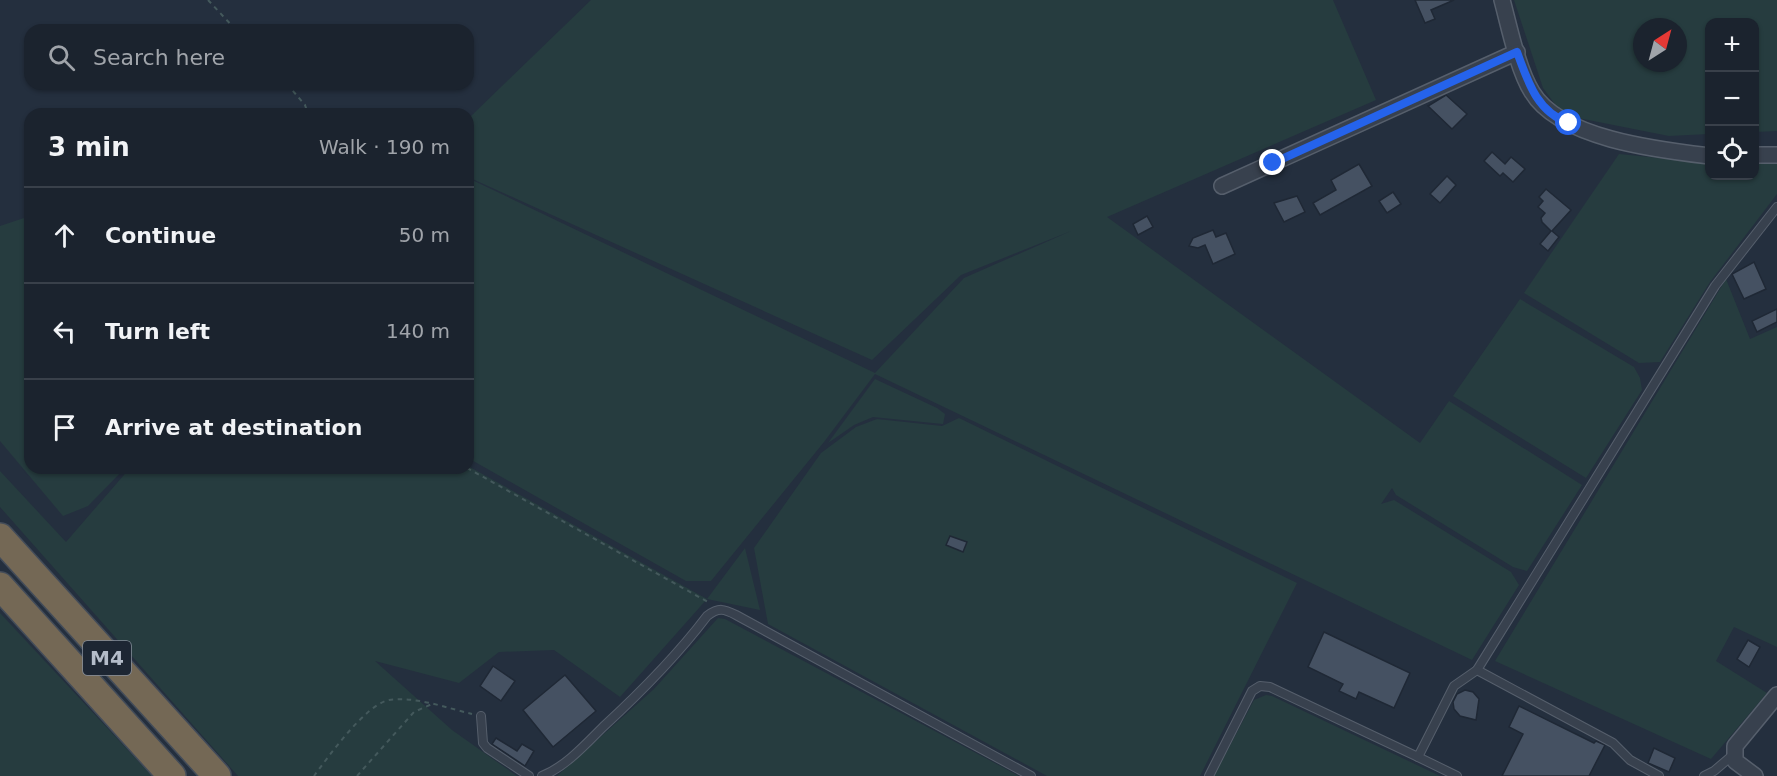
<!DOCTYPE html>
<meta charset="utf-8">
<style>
body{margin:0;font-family:"DejaVu Sans",sans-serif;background:#282f3a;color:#f1f3f6}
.controls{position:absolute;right:18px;top:18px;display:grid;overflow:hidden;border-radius:12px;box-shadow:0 2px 4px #0004}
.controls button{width:54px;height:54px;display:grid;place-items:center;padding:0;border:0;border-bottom:2px solid #39404a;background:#1b232e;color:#f1f3f6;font:30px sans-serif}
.compass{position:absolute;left:1633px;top:18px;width:54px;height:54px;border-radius:50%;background:#1b232e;box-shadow:0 2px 4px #0004;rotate:36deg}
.stop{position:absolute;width:18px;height:18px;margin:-14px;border:4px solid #2563eb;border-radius:50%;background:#fff}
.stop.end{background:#2563eb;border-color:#fff;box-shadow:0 2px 6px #0008}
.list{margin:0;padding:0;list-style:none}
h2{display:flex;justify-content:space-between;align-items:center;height:78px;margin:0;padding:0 24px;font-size:26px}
h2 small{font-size:20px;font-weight:400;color:#a0a4aa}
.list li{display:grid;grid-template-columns:39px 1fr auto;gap:18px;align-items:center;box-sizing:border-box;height:96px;padding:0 24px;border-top:2px solid #39404a}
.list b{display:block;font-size:22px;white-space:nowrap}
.list em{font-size:20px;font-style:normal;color:#a0a4aa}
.icon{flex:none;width:33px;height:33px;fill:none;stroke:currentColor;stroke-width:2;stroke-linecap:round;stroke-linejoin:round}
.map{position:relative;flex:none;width:1777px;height:776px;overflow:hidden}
.search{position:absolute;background:#1b232e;box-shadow:0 2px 4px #0004;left:24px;top:24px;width:450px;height:66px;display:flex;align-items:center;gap:15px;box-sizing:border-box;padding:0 21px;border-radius:18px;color:#a0a4aa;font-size:22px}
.panel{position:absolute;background:#1b232e;box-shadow:0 2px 4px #0004;left:24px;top:108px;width:450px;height:366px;border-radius:18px}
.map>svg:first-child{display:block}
.green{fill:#263c3f;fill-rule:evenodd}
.building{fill:#455162;stroke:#1f2835;stroke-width:1.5}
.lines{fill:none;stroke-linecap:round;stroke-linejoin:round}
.lane-casing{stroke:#565f6c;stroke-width:10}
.street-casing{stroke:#565f6c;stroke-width:18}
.highway-casing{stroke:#434c59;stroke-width:30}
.path{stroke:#44595c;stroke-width:2;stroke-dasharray:4.5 4.5;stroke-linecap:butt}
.lane{stroke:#38414e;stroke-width:8}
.street{stroke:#38414e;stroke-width:15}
.highway{stroke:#746855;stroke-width:27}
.route{stroke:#2563eb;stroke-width:8}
.labels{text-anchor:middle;stroke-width:6;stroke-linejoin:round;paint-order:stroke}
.shield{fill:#1d2633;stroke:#878f9c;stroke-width:1.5}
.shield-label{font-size:20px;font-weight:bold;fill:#b4bcc9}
</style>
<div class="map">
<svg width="1777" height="776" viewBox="0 0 1777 776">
<rect width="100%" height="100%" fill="#242f3e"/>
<g class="green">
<path d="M591 0H1333L1376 100 1107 217 1420 443 1449 401 1582 485 1527 571 1513 567 1396 495 1392 488 1381 504 1394 500 1511 572 1519 585 1472 660 875 374 824 442 711 581H686L468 458V178L875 373 964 278 1071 231 961 275 872 360 468 177V119Z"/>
<path d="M1514 0H1777V131L1755 132 1754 22H1710L1709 134 1669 136 1563 115 1543 88ZM1642 27H1678V63H1642Z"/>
<path d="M1619 154 1709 163 1710 176H1754L1755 164 1777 162V194L1710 282 1660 362 1639 363 1524 293Z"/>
<path d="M30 216V468H125L88 506 63 516 0 441V226Z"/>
<path d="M1726 279 1750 339 1777 327V647L1734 627 1716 661 1767 693 1711 759 1495 661Z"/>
<path d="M1520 299 1634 367 1640 378 1642 390 1586 478 1453 396Z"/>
<path d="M875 379 937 408 945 414 943 424 873 417 854 425 828 443Z"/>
<path d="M959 418 1297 583 1200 776H1047L768 624 754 548 821 453 856 427 877 419 942 426Z"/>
<path d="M468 466 707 599 745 548 760 610 707 599 620 697 554 650 499 652 459 683 375 661 452 730 517 776H238L0 507V471L66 542 130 468H468Z"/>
<path d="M0 613 152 776H0Z"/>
<path d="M718 618 725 619 1019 776H557L654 689Z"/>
<path d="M1266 695 1272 696 1440 776H1214L1254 700Z"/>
</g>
<g class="building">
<path d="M1415 0H1454L1431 10 1435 19 1425 23Z"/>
<path d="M1446 95 1467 114 1452 129 1428 106Z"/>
<path d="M1492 152 1505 164 1511 157 1525 169 1513 182 1503 173 1500 176 1484 161Z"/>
<path d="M1359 164 1372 186 1320 215 1313 203 1336 190 1331 180Z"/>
<path d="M1447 176 1456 185 1440 203 1430 194Z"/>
<path d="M1546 189 1571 210 1552 231 1559 237 1548 251 1540 244 1551 231 1542 222 1541 218 1545 213 1538 207 1543 201 1539 197Z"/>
<path d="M1393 192 1401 204 1387 213 1379 201Z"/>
<path d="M1297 196 1305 212 1284 222 1274 203Z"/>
<path d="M1147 216 1153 227 1138 235 1133 224Z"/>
<path d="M1213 230 1216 237 1226 233 1235 254 1213 264 1205 245 1198 248 1189 246 1193 238Z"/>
<path d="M1754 262 1766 289 1744 299 1732 274Z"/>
<path d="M1777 309V322L1757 332 1752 321Z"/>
<path d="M950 536 967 542 963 552 946 545Z"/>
<path d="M1324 632 1410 673 1394 708 1359 692 1356 699 1339 691 1343 684 1308 667Z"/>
<path d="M1748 640 1760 647 1749 667 1737 659Z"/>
<path d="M493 666 515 681 501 701 480 686Z"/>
<path d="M565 675 596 711 553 747 523 710Z"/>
<path d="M1465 690 1473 692 1479 699 1476 720 1460 716 1454 709 1453 702 1457 694Z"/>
<path d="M1519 706 1594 743 1596 741 1605 745 1589 776H1502L1523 734 1509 727Z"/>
<path d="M496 738 517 751 522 744 534 751 525 766 492 744Z"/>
<path d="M1654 748 1675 758 1669 772 1648 763Z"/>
</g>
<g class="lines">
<g class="lane-casing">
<g id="lane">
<path d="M1477 670 1715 286 1777 207"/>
<path d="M481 716 483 743 487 748 529 776"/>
<path d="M1418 757 1457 776"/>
<path d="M542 776C565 767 585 745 603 727 641 692 676 657 707 616 719 607 724 609 736 615L1031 776"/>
<path d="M1209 776 1252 691 1260 686 1270 687 1418 757 1454 686 1477 670 1613 743 1630 760 1659 776"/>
<path d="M1704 776 1714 771 1734 754"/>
</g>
</g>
<g class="street-casing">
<g id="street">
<path d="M1502 0C1509 26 1518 70 1532 92 1560 139 1659 150 1710 156"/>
<path d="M1754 155H1777"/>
<path d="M1222 186 1517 52"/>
<path d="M1755 776 1735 761V746L1777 695"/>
</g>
</g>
<g class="highway-casing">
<g id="highway">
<path d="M0 537 217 776"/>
<path d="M0 586 172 776"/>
</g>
</g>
<g class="path">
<path d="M208 0 236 30"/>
<path d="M287 84 305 105 308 114"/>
<path d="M467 468 708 602"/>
<path d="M314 776C328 757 366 704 389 700 415 696 447 708 472 714"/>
<path d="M357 776 414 712 432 704"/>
</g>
<use href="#lane" class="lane"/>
<use href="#street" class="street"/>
<use href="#highway" class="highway"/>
</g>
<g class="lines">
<path class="route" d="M1273 163 1517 52C1528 82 1537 112 1569 123"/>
</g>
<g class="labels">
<rect class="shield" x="83" y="641" width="48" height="34" rx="4.5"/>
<g class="shield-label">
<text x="107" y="665">M4</text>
</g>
</g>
</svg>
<div class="controls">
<button>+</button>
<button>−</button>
<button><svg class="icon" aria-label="locate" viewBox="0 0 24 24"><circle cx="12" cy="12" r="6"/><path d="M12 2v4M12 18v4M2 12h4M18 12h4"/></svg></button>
</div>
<svg class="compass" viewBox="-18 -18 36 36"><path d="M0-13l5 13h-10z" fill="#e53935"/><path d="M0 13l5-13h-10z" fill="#a0a4aa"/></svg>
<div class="stop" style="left:1569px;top:123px"></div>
<div class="stop end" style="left:1273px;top:163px"></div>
<div class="search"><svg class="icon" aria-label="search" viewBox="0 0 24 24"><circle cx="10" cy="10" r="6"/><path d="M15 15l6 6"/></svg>Search here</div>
<section class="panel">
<h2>3 min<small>Walk · 190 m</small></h2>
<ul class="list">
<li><svg class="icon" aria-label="ahead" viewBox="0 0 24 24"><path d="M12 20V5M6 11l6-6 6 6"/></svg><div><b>Continue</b></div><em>50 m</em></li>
<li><svg class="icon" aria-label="left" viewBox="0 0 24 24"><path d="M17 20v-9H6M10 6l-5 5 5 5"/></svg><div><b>Turn left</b></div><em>140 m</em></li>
<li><svg class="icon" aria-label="arrive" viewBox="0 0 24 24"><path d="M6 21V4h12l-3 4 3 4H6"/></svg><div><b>Arrive at destination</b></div></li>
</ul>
</section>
</div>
